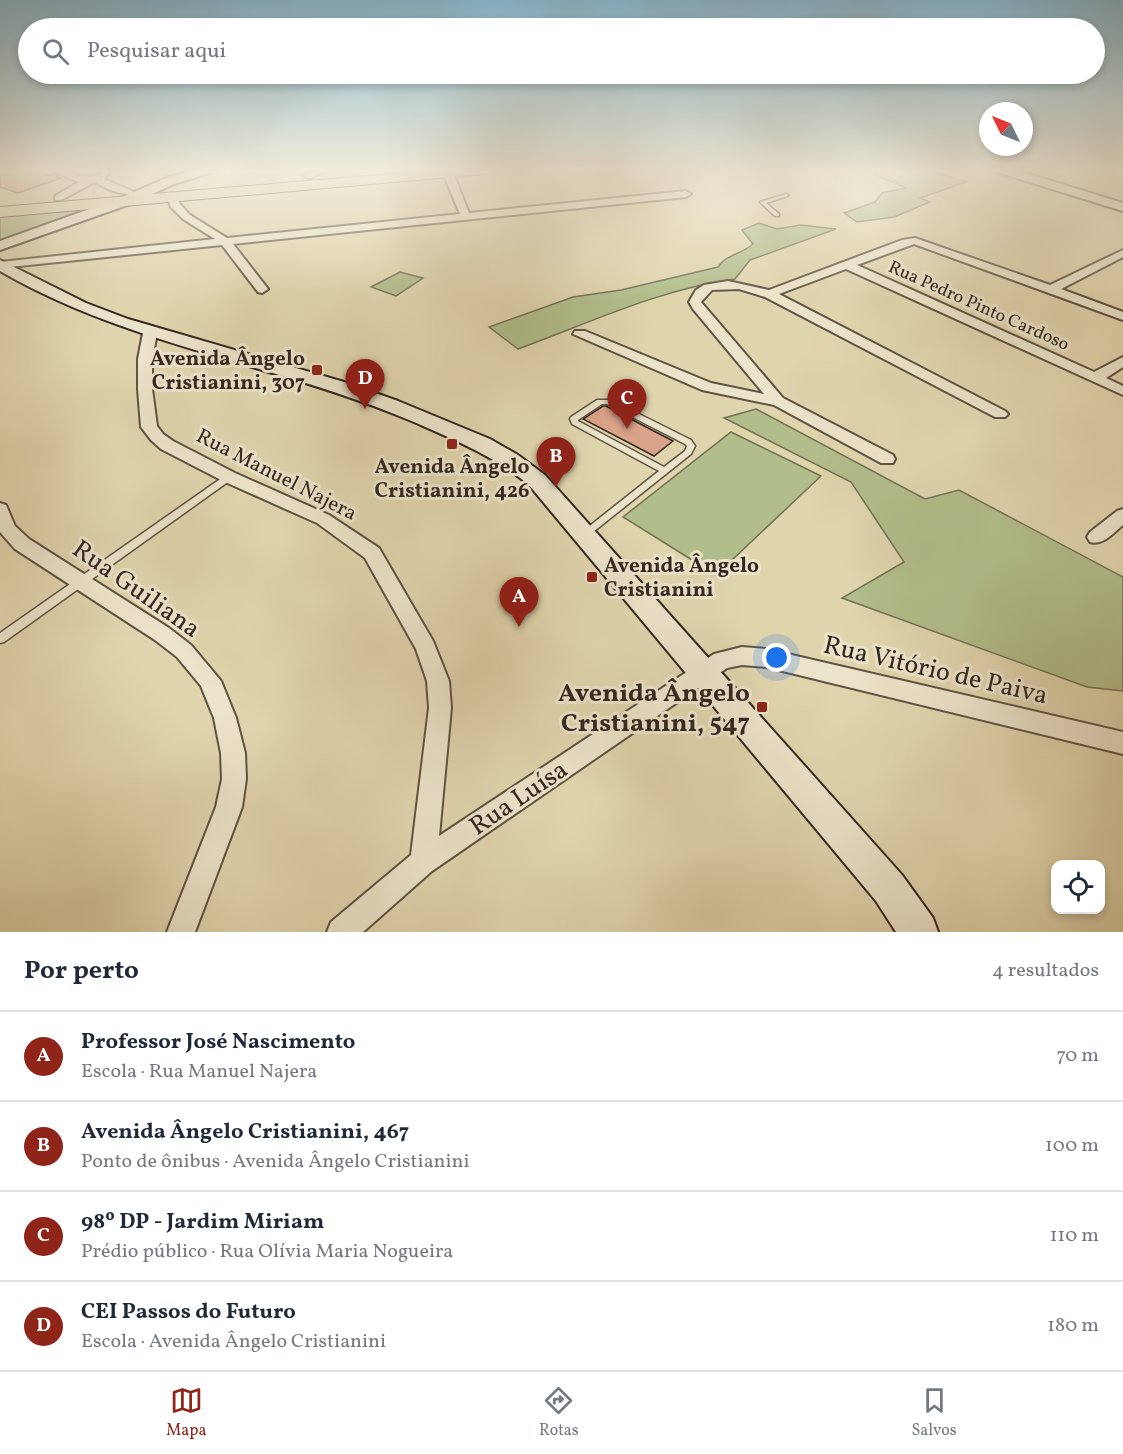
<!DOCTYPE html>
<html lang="pt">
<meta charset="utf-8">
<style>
body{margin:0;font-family:Vollkorn,serif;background:#f6f6f7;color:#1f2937}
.controls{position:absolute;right:18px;bottom:18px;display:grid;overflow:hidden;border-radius:12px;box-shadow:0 3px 9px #0003}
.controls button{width:54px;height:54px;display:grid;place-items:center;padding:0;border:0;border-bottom:2px solid #e0e1e3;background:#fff;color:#1f2937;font:30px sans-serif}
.compass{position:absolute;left:979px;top:102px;width:54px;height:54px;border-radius:50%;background:#fff;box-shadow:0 3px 9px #0003;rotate:313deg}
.you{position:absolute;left:777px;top:658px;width:21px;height:21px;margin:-15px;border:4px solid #fff;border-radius:50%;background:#1a73e8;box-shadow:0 0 0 9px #1a73e833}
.badge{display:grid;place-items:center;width:39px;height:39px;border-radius:50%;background:#8f2418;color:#fff;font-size:20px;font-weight:700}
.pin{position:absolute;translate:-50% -50px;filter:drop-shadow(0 2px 3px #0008)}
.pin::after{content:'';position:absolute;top:32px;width:21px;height:18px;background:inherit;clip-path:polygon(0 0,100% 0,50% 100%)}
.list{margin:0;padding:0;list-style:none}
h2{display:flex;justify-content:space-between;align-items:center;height:78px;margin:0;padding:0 24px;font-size:26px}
h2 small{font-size:20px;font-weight:400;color:#747a83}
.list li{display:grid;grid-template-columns:39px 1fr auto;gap:18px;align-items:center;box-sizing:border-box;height:90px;padding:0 24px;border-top:2px solid #e0e1e3}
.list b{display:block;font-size:22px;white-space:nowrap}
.list p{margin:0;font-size:20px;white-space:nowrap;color:#747a83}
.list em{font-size:20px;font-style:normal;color:#747a83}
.icon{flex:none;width:33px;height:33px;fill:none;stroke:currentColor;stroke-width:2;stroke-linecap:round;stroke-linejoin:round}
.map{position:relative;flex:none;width:1123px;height:932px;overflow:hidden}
.search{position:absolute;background:#fff;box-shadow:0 3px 9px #0003;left:18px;right:18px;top:18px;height:66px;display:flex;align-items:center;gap:15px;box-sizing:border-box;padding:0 21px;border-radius:33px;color:#747a83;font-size:22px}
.sheet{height:438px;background:#fff}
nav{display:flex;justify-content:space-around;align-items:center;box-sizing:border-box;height:84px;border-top:2px solid #e0e1e3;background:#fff;font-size:16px;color:#747a83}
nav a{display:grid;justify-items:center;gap:3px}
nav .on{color:#8f2418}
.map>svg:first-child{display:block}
.green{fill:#b1bd8b;stroke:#727256;stroke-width:1.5}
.building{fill:#daa288;stroke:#332821;stroke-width:1.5}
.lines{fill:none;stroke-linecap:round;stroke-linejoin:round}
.lane-casing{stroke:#5e5344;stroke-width:3}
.street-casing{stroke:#5e5344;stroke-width:4}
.secondary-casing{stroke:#332821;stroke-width:4}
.primary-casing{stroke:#332821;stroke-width:2}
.path{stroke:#332821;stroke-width:1.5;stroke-dasharray:1 1.5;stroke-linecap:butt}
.lane{fill:#ebe3ca;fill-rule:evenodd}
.street{fill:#ebe3ca;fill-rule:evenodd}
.secondary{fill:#ebe3ca;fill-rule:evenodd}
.primary{fill:#e0d4ad;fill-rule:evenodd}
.poi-dot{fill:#8f2418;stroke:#ebe3ca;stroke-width:2}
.labels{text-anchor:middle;stroke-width:6;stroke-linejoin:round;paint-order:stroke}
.far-street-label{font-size:18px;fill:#332821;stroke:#ebe3ca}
.poi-label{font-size:21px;font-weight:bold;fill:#332821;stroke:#ebe3ca;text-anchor:end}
.street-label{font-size:21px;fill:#332821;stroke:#ebe3ca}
.near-street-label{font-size:26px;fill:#332821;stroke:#ebe3ca}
.near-poi-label{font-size:26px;font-weight:bold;fill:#332821;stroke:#ebe3ca;text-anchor:end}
</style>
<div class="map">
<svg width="1123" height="932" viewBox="0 0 1123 932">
<rect width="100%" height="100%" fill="#e0d4ad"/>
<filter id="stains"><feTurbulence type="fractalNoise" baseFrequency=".00333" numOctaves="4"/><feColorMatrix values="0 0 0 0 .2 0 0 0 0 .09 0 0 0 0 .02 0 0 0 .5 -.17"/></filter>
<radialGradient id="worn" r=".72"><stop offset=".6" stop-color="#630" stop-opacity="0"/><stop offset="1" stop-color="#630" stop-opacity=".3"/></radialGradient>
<g class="green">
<path d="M861 169H927L966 182 920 198 930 202 894 217 857 222 844 213 875 202 882 193 906 188Z"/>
<path d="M86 208 89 210 0 243V216Z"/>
<path d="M759 223 777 229 800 225 836 229 750 260 735 279C660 289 589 323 518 349L489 327 573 297 621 290 718 267C725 255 742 254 753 244L742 230Z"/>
<path d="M400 272 423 278 396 296 371 287Z"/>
<path d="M756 409 925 499 959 490 1123 577V691L1087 687 842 598 904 562 851 482 724 418Z"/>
<path d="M731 432 821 476 716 575 623 517Z"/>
</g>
<g class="building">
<path d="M0 169H26L61 178 18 193 0 187Z"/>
<path d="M603 406H606L673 441 654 456 583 419Z"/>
</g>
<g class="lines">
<g class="lane-casing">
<g id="lane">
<path d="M786 194 788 195V196L766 203 779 214V216H775L760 202Z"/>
<path d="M597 400H611L691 440 695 446 691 454 588 536H582L580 534 582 532 659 471 572 424 570 419 571 417ZM602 404H607L685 444 687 446 685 451 664 467 578 421V420Z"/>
<path d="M229 474 232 475 233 477 232 479 4 642 0 643V633L226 475Z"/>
</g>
</g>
<g class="street-casing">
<g id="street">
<path d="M45 169C67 169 77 180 100 175L104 169H112L104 179 134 192 129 195 110 190 95 182 61 200H55V196L79 182Z"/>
<path d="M318 169H329L310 178 302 176Z"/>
<path d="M448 170 453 173 469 213 686 191 691 194 686 197 233 244 268 289 262 293 258 292 222 245 0 268V262L215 239 183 219 171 207 167 197 172 194 175 195 180 204 190 215 227 238 460 214 443 173Z"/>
<path d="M915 238 1050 285 1123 250V257L1061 289 1123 312V320L914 244 857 265 1094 372 1123 357V367L1106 378 1123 386V395L846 269 779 294 1005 411 1008 414 1005 417H995L765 297 739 289 712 290 701 302 783 398 893 455 895 459 893 463H881L774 405 702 390 573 334 575 331H585L711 383 764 394 693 309 689 302 696 290 704 285 728 281 769 290 902 240Z"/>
<path d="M150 329 157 333 152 359V389L157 426 163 434 173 441 235 473 329 515 379 548 433 641 449 681 451 708 439 836 714 654 742 647 766 649 1123 732V754L766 667 742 665 727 668 432 871 363 932H327L331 922 411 855 429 708 427 681 416 649 365 558 317 523 223 481 161 449 151 440 141 427 138 389V359L143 333Z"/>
<path d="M0 503 6 505 15 526 29 539 169 628 191 645 221 681 236 718 245 753 246 779 242 807 195 932H167L216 807 222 779 221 753 214 718 201 686 177 657 155 640 15 549 0 532Z"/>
<path d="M1123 509V525C1113 533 1103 546 1090 542L1087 537 1090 532 1117 511Z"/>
</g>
</g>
<g class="secondary-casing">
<g id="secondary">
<path d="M197 169H215L213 172 174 184 133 203 0 250V241L123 197 166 178Z"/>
<path d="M995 169H1013L1123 203V211L997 172Z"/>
<path d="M0 260 86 303 128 319 344 382 398 401 490 439 518 455 545 475 902 875 933 918 938 932H896L876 901 529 485C494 456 455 440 414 422 278 364 129 346 0 271Z"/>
</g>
</g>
<g class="primary-casing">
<path id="primary" d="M449 169H501L494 173 0 217V207Z"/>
</g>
<path class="path" d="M836 177 846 171 859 169"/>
<use href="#lane" class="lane"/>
<use href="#street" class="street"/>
<use href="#secondary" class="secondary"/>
<use href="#primary" class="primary"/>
</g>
<linearGradient id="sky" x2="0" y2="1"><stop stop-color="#86b6ce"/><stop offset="0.57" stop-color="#f1ecda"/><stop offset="1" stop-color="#f1ecda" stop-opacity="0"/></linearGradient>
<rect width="1123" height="299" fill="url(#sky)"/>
<g class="poi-dot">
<rect x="311" y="364" width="12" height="12" rx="3"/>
<rect x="446" y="438" width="12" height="12" rx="3"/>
<rect x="586" y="571" width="12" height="12" rx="3"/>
<rect x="756" y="701" width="12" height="12" rx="3"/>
</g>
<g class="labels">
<g class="far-street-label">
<text transform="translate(979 305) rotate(24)" y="6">Rua Pedro Pinto Cardoso</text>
</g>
<g class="poi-label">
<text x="305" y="365">Avenida Ângelo<tspan x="305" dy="24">Cristianini, 307</tspan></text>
<text x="452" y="473" text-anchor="middle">Avenida Ângelo<tspan x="452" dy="24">Cristianini, 426</tspan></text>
<text x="604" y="572" text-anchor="start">Avenida Ângelo<tspan x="604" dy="24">Cristianini</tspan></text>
</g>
<g class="street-label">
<text transform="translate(277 474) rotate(27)" y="7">Rua Manuel Najera</text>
</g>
<g class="near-street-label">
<text transform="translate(137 588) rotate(35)" y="9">Rua Guiliana</text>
<text transform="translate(936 669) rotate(13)" y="9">Rua Vitório de Paiva</text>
<text transform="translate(518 797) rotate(-34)" y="9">Rua Luísa</text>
</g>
<g class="near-poi-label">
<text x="750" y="701">Avenida Ângelo<tspan x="750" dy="30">Cristianini, 547</tspan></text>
</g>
</g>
<rect width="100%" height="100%" filter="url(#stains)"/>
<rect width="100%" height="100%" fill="url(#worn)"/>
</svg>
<div class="controls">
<button><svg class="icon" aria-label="locate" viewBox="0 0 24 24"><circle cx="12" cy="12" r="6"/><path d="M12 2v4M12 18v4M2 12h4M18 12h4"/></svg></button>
</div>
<svg class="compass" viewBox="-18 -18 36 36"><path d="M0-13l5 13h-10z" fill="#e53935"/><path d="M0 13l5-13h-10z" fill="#747a83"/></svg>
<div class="you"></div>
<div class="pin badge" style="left:519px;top:627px">A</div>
<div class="pin badge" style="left:556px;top:487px">B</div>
<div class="pin badge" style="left:627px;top:429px">C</div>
<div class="pin badge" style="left:365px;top:409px">D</div>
<div class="search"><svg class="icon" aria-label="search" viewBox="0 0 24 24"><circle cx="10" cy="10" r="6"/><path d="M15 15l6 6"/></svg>Pesquisar aqui</div>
</div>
<section class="sheet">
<h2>Por perto<small>4 resultados</small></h2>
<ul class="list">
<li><span class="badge">A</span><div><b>Professor José Nascimento</b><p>Escola · Rua Manuel Najera</p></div><em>70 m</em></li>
<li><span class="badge">B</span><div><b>Avenida Ângelo Cristianini, 467</b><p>Ponto de ônibus · Avenida Ângelo Cristianini</p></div><em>100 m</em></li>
<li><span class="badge">C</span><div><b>98º DP - Jardim Miriam</b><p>Prédio público · Rua Olívia Maria Nogueira</p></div><em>110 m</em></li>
<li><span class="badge">D</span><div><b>CEI Passos do Futuro</b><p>Escola · Avenida Ângelo Cristianini</p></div><em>180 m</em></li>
</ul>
</section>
<nav>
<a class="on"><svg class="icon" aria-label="map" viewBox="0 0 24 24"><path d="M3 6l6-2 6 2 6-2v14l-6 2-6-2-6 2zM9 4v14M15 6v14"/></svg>Mapa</a>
<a><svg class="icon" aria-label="directions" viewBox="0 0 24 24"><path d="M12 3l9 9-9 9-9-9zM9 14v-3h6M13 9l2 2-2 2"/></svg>Rotas</a>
<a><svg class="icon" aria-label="saved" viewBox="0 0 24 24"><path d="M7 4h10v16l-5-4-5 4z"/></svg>Salvos</a>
</nav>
